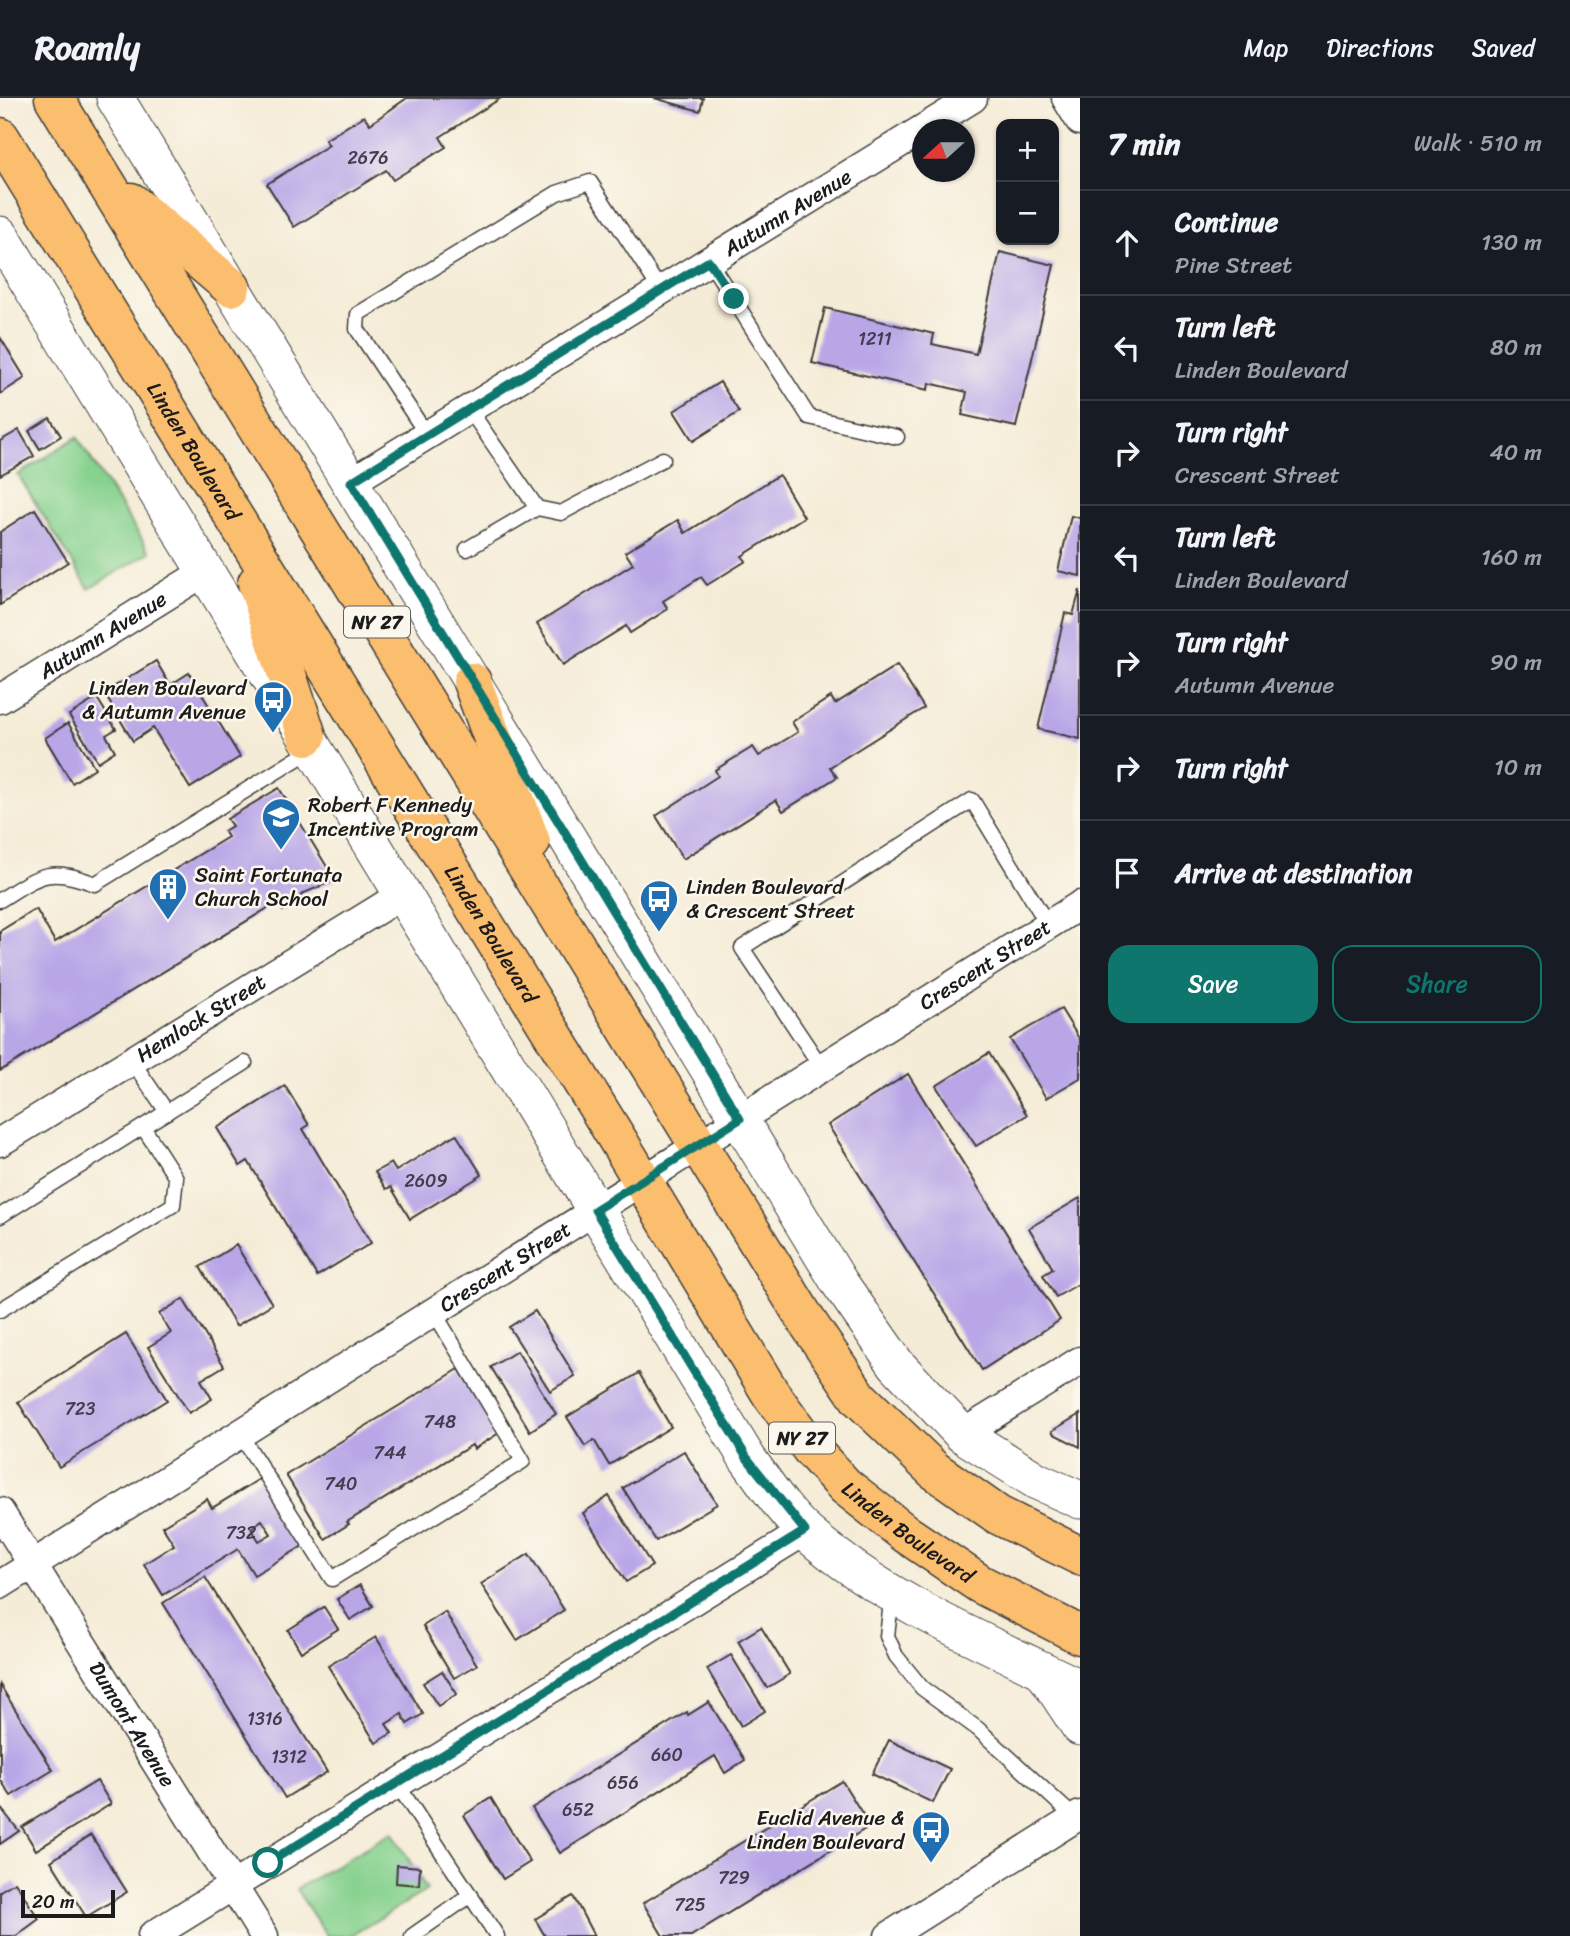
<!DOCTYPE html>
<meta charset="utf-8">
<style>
body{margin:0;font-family:Sriracha,sans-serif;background:#242831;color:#f1f3f6}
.controls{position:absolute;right:21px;top:21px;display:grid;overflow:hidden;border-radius:14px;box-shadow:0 2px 5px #0004}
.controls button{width:63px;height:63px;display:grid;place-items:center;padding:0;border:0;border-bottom:2px solid #363941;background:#171b24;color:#f1f3f6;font:35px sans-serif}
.compass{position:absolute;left:912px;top:21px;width:63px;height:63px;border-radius:50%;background:#171b24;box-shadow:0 2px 5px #0004;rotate:249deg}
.scale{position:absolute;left:21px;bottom:18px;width:94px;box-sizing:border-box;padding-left:7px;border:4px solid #1c1c1c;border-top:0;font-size:19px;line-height:24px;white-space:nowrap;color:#1c1c1c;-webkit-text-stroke:5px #fbf7ec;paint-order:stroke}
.stop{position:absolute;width:21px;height:21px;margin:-16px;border:5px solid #0f766e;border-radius:50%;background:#fff}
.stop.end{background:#0f766e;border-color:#fff;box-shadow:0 2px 7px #0008}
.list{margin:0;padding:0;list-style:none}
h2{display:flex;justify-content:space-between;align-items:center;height:91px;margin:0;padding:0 28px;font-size:30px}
h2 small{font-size:23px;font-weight:400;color:#9ea1a6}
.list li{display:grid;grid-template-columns:46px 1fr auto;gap:21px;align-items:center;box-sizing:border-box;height:105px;padding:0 28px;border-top:2px solid #363941}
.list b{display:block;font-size:26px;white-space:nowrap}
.list p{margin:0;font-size:23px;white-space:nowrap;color:#9ea1a6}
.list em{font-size:23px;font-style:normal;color:#9ea1a6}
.actions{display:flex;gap:14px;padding:21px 28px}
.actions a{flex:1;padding:16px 0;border:2px solid #0f766e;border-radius:21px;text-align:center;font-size:24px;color:#0f766e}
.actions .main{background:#0f766e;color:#fff}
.icon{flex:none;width:38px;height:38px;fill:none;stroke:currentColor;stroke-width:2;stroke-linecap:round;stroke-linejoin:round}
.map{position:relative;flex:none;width:1080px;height:1838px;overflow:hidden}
header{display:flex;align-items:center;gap:42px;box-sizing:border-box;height:98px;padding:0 35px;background:#171b24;border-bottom:2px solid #363941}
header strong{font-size:33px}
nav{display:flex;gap:38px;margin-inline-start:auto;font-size:24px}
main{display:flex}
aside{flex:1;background:#171b24}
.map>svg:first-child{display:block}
.green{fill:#87d28f;stroke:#527756;stroke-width:2}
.building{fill:#b8a6e7;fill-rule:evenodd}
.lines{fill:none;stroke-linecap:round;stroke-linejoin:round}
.service-casing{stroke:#3d3b38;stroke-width:17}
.minor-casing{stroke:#3d3b38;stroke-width:31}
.tertiary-casing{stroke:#3d3b38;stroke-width:39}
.trunk-casing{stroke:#3d3b38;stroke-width:41}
.service{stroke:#fff;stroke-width:14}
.minor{stroke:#fff;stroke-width:28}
.tertiary{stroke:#fff;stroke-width:37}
.trunk{stroke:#fbbd6e;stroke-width:38}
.route{stroke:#0f766e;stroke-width:9}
.labels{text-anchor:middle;stroke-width:5;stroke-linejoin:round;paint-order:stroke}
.number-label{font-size:18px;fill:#433e4f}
.shield{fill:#fbf7ec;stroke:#5f5e5a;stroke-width:2}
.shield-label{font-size:19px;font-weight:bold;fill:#1c1c1c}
.street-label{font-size:21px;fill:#1c1c1c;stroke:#fbf7ec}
.poi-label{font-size:21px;fill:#1c1c1c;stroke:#fbf7ec;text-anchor:start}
</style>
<header>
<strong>Roamly</strong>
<nav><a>Map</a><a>Directions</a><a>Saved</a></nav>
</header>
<main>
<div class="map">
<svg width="1080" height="1838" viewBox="0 0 1080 1838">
<rect width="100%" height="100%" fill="#fbf7ec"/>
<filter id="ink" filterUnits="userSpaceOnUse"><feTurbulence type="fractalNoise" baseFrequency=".0143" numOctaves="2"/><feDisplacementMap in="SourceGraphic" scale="14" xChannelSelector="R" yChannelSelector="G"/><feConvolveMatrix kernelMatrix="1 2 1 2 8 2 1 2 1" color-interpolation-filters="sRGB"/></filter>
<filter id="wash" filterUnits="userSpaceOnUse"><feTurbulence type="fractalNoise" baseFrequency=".00686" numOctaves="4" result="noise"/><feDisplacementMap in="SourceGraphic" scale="28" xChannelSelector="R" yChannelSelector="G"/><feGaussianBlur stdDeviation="1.57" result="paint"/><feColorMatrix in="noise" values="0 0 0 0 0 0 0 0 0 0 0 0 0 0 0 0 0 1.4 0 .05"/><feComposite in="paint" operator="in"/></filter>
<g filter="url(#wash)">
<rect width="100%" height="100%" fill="#f5ecd7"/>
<g class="green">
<path d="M77 339 150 454 89 491 18 377Z"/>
<path d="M392 1734 427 1792 350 1838H327L296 1791Z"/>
</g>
<g id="blocks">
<g class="building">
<path d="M407 0H501L440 39 446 49 393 82 386 72 294 129 267 86 329 47 325 42 364 18 370 26Z"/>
<path d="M654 0H703L700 13Z"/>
<path d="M1000 154 1054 167 1016 329 962 317 967 294 929 285 928 292 812 265 825 210 934 236 932 246 976 256Z"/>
<path d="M0 239 25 280 0 296Z"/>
<path d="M720 284 739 314 693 343 674 313Z"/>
<path d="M50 320 61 338 40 351 29 333Z"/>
<path d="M19 332 34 358 0 377V343Z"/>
<path d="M779 377 804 419 742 458 746 463 707 487 701 479 663 503 668 511 630 535 626 528 563 567 537 526 633 466 625 454 678 422 685 435Z"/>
<path d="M35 411 68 464 0 507V434Z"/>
<path d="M1071 418 1080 420V478L1058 473Z"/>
<path d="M1080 492V641L1038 631 1065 515 1073 517Z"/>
<path d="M156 563 170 587 189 575 240 659 190 690 153 630 133 643 104 595Z"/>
<path d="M897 567 924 610 830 669 837 679 783 713 776 702 683 761 656 718 718 678 715 672 753 649 759 658 798 634 792 624 831 599 835 606Z"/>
<path d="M97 600 116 631 106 637 115 653 98 664 69 617Z"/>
<path d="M68 625 95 670 72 685 45 640Z"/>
<path d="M279 690 335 782 304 795 283 813 278 804 0 973V833L36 811 55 844 228 739 224 733 232 728 227 721Z"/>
<path d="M1061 911 1080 942V980L1046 1000 1010 941Z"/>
<path d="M989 955 1027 1017 976 1048 936 988Z"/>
<path d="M908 976 1060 1222 982 1272 828 1027Z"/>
<path d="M285 988 309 1027 303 1031 371 1145 317 1178 248 1063 240 1068 217 1030Z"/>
<path d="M456 1036 482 1077 410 1121 391 1089 386 1091 375 1074 391 1065 396 1073Z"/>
<path d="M1080 1100V1185L1056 1199 1043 1177 1053 1171 1029 1130Z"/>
<path d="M236 1147 272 1206 236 1228 200 1169Z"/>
<path d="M183 1201 224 1268 201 1282 212 1301 189 1315 148 1249 171 1235 159 1216Z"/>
<path d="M535 1213 575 1278 550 1293 509 1229Z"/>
<path d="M126 1236 167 1302 59 1369 18 1304Z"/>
<path d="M517 1253 556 1316 530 1333 491 1269Z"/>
<path d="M459 1271 499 1335 474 1351 472 1347 347 1424 349 1426 325 1441 286 1377Z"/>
<path d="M639 1275 671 1329 609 1367 594 1342 585 1348 567 1319Z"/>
<path d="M1080 1316V1349L1054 1336 1052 1333Z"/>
<path d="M684 1353 717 1406 656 1443 623 1390Z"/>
<path d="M261 1380 303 1448 254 1477 238 1451 163 1497 144 1466 174 1447 162 1428 207 1401 212 1410ZM262 1422 271 1436 259 1443 251 1430Z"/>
<path d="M609 1398 652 1468 626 1484 583 1415Z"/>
<path d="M529 1456 564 1512 517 1542 481 1486Z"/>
<path d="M205 1479 327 1674 285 1700 163 1505Z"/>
<path d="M360 1487 373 1508 350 1522 337 1501Z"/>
<path d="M324 1509 338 1531 301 1554 288 1532Z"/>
<path d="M445 1514 477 1567 454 1580 423 1528Z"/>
<path d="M761 1529 790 1576 767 1590 738 1543Z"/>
<path d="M376 1539 423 1616 407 1626 402 1616 386 1626 392 1635 376 1645 328 1568Z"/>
<path d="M731 1557 765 1613 741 1628 707 1571Z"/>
<path d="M442 1573 457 1596 438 1608 423 1585Z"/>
<path d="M0 1587 53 1672 11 1698 0 1681Z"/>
<path d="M709 1604 745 1662 725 1675 715 1658 560 1755 532 1710 687 1614 688 1617Z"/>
<path d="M889 1642 950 1671 933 1705 872 1676Z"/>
<path d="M97 1683 111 1706 36 1752 22 1729Z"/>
<path d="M842 1683 870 1728 691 1838H663L643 1805Z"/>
<path d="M491 1700 530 1764 503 1781 464 1717Z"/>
<path d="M0 1709 19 1733 0 1746Z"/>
<path d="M91 1737 127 1794 86 1819 51 1763Z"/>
<path d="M397 1767 420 1769 419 1787 396 1785Z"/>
<path d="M15 1784 39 1821 16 1838H0V1793Z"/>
<path d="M573 1798 594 1838H545L535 1821Z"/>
</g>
</g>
</g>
<g filter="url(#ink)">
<use href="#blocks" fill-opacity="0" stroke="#3d3b38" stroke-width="2"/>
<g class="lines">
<g class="service-casing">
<g id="service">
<path d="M709 163 809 319 897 339"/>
<path d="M469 311 537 410 561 415 663 361"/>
<path d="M427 337 357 231 358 216 557 95 590 84 661 193"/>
<path d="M467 451 537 410"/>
<path d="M0 802C40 777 48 768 95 786L313 651"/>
<path d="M132 963 167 1014"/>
<path d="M822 970 742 850 972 702 1048 827"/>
<path d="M0 1118 245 965"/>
<path d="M0 1212 173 1107 176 1080 143 1029"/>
<path d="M240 1336 332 1481 523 1363 434 1214"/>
<path d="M892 1496 887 1538 896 1558 922 1590 978 1631 1075 1720"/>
<path d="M397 1686 497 1838"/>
<path d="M412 1838 471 1797"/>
</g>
</g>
<g class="minor-casing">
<g id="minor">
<path d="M1066 0 1080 23"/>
<path id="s1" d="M351 384 973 0"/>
<path id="s2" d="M0 601 206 473"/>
<path id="s3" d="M0 1044 403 796"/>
<path d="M962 1336 1080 1263"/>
<path id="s4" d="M0 1414 264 1838"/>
<path id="s5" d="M0 1487 1080 807"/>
<path d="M152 1838 805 1433"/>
<path d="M889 1838 1080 1717"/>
</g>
</g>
<g class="tertiary-casing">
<g id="tertiary">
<path d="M115 0 839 1184 896 1266 962 1336 1037 1383 1080 1402"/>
<path d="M0 137 747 1360C765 1384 784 1415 807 1435 887 1504 986 1545 1080 1590"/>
<path d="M1043 1573 1080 1629"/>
</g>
</g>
<g class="trunk-casing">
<g id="trunk">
<path d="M54 0 806 1222 859 1300 934 1372 998 1417 1080 1458"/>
<path id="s6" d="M0 39 619 1044 771 1296 811 1351 845 1388 906 1436 980 1486 1080 1537"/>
<path d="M131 104 231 189"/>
<path d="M257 485 307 638"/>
<path d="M472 584 531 744"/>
</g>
</g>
<use href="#service" class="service"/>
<use href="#minor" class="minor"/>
<use href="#tertiary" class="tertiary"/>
<use href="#trunk" class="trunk"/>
</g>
</g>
<g class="lines" filter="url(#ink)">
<path class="route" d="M268 1765 805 1433 747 1360 595 1112 740 1021 351 384 709 163 734 201"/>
</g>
<defs>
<g id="bus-pin" transform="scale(2.0125)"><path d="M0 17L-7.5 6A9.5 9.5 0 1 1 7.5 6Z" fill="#1f6fb2" stroke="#fbf7ec"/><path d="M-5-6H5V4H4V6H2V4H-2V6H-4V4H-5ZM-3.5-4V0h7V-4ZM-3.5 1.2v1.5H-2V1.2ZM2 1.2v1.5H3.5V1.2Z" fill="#fff"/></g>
<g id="school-pin" transform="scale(2.0125)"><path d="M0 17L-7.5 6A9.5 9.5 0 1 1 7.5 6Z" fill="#1f6fb2" stroke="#fbf7ec"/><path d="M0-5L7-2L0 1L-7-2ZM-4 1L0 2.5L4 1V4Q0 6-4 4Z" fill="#fff"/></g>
<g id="building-pin" transform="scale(2.0125)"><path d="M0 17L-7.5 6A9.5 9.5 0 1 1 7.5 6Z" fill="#1f6fb2" stroke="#fbf7ec"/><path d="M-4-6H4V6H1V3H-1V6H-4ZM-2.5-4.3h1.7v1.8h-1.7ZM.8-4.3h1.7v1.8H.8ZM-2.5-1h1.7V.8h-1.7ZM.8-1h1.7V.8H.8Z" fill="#fff"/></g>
</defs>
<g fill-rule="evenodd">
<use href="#bus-pin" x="273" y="602"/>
<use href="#school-pin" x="281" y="719"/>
<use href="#building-pin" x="168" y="789"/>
<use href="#bus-pin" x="659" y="801"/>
<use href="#bus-pin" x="931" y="1732"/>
</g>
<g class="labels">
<g class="number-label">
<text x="368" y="66">2676</text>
<text x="875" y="247">1211</text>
<text x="426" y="1089">2609</text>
<text x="80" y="1317">723</text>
<text x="440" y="1330">748</text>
<text x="390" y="1361">744</text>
<text x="341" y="1392">740</text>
<text x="241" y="1441">732</text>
<text x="265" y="1627">1316</text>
<text x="667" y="1663">660</text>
<text x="289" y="1665">1312</text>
<text x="623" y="1691">656</text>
<text x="578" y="1718">652</text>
<text x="734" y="1786">729</text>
<text x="690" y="1813">725</text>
</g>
<g class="shield">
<rect x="344" y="508.5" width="66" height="31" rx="5"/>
<rect x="769" y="1324.5" width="66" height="31" rx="5"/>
</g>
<g class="shield-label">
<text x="377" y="531">NY 27</text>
<text x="802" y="1347">NY 27</text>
</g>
<g class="street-label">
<text dy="7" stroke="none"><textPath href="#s1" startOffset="513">Autumn Avenue</textPath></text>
<text dy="7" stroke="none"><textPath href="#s6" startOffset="369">Linden Boulevard</textPath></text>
<text dy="7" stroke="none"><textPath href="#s2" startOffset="121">Autumn Avenue</textPath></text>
<text dy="7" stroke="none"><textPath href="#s6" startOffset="936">Linden Boulevard</textPath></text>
<text dy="7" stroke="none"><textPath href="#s5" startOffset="1164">Crescent Street</textPath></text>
<text dy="7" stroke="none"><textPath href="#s3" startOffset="236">Hemlock Street</textPath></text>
<text dy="7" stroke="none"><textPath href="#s5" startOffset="597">Crescent Street</textPath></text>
<text dy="7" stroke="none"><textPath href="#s6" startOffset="1671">Linden Boulevard</textPath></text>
<text dy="7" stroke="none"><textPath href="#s4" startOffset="250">Dumont Avenue</textPath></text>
</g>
<g class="poi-label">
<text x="246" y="597" text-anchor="end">Linden Boulevard<tspan x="246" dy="24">&amp; Autumn Avenue</tspan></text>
<text x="308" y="714">Robert F Kennedy<tspan x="308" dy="24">Incentive Program</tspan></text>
<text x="195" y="784">Saint Fortunata<tspan x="195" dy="24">Church School</tspan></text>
<text x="686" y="796">Linden Boulevard<tspan x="686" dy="24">&amp; Crescent Street</tspan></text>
<text x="904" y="1727" text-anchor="end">Euclid Avenue &amp;<tspan x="904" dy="24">Linden Boulevard</tspan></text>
</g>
</g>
</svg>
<div class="controls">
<button>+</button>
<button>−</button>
</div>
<svg class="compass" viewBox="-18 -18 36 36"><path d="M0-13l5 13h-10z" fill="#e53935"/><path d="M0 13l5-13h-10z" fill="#9ea1a6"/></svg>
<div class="scale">20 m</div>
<div class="stop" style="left:268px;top:1765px"></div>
<div class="stop end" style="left:734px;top:201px"></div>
</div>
<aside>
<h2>7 min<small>Walk · 510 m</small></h2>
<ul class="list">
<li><svg class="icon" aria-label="ahead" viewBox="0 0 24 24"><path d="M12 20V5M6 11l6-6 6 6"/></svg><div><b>Continue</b><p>Pine Street</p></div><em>130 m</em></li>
<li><svg class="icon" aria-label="left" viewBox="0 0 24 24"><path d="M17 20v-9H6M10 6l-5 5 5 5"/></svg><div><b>Turn left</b><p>Linden Boulevard</p></div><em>80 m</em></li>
<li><svg class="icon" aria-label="right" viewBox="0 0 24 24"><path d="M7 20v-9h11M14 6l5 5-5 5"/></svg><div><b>Turn right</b><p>Crescent Street</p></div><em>40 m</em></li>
<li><svg class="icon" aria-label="left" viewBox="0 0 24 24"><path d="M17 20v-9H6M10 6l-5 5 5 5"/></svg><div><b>Turn left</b><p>Linden Boulevard</p></div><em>160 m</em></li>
<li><svg class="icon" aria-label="right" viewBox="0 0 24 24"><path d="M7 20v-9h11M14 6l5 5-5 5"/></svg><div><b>Turn right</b><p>Autumn Avenue</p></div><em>90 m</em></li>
<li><svg class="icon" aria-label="right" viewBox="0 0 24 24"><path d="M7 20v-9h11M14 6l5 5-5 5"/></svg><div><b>Turn right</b></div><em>10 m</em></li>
<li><svg class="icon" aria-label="arrive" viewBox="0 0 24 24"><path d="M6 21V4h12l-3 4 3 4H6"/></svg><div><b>Arrive at destination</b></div></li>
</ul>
<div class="actions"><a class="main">Save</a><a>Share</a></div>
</aside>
</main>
